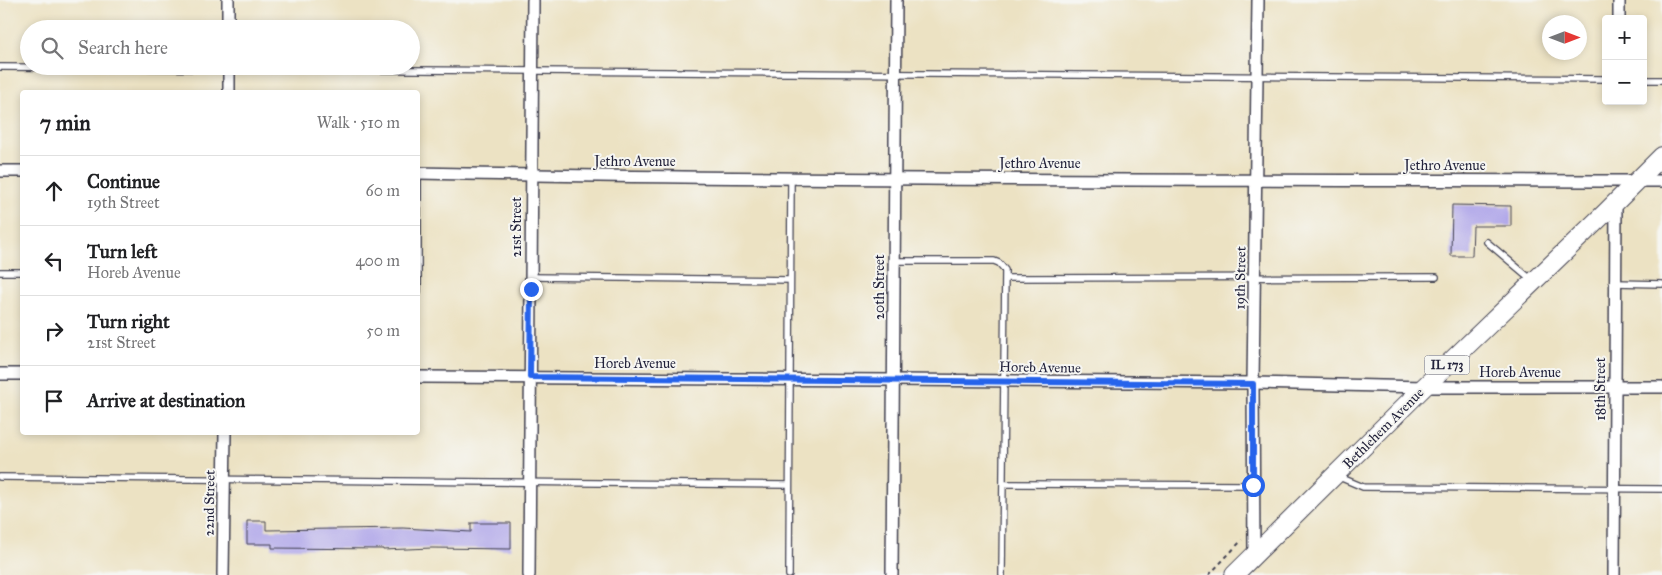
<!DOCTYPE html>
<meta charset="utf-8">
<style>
body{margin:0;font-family:"IM FELL Great Primer",serif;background:#f6f6f6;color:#202124}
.controls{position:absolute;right:15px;top:15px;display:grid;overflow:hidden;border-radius:5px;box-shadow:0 2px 8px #0003}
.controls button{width:45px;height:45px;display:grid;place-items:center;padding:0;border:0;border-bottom:1px solid #e0e0e0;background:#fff;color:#202124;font:25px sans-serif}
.compass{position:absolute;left:1542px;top:15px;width:45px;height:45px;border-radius:50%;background:#fff;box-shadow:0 2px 8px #0003;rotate:90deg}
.stop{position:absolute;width:15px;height:15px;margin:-11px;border:4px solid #2563eb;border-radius:50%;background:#fff}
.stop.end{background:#2563eb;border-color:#fff;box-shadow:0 1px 5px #0008}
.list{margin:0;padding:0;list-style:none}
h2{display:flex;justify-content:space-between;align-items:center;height:65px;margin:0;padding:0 20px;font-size:21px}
h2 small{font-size:16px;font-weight:400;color:#757577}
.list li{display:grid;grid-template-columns:32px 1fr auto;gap:15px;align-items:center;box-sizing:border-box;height:70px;padding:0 20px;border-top:1px solid #e0e0e0}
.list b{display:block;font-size:19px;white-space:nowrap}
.list p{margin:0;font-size:16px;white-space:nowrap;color:#757577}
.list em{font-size:16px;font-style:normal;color:#757577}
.icon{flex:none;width:28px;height:28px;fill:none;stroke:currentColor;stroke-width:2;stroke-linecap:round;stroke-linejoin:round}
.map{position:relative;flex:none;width:1662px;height:575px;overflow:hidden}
.search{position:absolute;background:#fff;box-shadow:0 2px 8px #0003;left:20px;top:20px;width:400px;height:55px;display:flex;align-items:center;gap:12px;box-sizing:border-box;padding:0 18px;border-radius:28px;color:#757577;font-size:19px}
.panel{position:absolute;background:#fff;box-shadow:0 2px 8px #0003;left:20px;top:90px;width:400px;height:345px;border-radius:5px}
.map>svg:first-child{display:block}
.building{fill:#afa5e9}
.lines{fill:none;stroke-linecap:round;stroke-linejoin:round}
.lane-casing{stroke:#403f4f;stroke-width:8}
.street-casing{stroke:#403f4f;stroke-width:14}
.primary-casing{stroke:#403f4f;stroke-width:20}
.path{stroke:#403f4f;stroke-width:2;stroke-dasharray:4 4;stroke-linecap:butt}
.lane{stroke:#fff;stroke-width:5.5}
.street{stroke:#fff;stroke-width:11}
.primary{stroke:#fff;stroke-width:18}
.route{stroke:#2563eb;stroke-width:6}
.labels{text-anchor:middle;stroke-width:4;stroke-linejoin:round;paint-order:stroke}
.shield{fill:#f6f6f2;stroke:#626272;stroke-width:1}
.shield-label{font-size:12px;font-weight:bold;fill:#22223b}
.street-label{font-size:14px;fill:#22223b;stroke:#f6f6f2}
</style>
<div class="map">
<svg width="1662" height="575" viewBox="0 0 1662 575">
<rect width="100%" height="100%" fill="#f6f6f2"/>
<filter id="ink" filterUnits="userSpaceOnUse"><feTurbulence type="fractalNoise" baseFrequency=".02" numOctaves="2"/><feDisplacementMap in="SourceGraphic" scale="10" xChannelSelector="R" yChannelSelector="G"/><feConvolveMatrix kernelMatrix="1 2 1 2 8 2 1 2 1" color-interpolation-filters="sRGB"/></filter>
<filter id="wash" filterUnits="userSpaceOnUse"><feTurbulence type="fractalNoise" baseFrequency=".0096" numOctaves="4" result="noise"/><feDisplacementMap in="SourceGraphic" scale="20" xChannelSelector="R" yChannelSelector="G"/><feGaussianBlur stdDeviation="1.12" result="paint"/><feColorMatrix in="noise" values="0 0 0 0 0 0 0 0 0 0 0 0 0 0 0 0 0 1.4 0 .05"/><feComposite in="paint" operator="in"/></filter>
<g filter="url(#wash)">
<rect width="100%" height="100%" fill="#ece2c3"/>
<g id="blocks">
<g class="building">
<path d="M1452 205 1511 206V226H1473L1472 256H1451Z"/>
<path d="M247 521H266V530L403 528 471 532V523H511V549L432 548 383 550V549L272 548V544H247Z"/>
</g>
</g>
</g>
<g filter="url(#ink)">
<use href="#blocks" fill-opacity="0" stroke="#403f4f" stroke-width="1"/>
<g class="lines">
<g class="lane-casing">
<g id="lane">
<path d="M0 67 1606 79"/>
<path d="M1643 80H1662"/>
<path d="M1487 242 1532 280"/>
<path d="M894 261H994L999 263 1005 270 1002 575"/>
<path d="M0 272H22"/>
<path d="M531 277 790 280"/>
<path d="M1006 278 1436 277"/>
<path d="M1615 283 1662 284"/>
<path d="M418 291V173"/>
<path d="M1337 476 1363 487 1662 489"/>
<path d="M0 477 789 485"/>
<path d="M1004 484 1253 485"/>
<path d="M789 575 791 177"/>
</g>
</g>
<g class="street-casing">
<g id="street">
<path d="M228 0V29"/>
<path d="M1619 19V0"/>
<path d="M229 66V92"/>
<path d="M0 171H22"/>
<path d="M418 173C832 181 1247 180 1662 181"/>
<path d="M0 374H22"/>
<path d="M418 377 893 380 1253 383 1424 387H1662"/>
<path d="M1254 556 1253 383 1258 0"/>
<path d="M223 575 225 432"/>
<path d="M529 575 533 0"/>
<path d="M892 575 896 0"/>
<path d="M1614 575 1616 202"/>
</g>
</g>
<g class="primary-casing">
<path id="primary" d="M1234 575 1424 387 1606 212 1662 156"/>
</g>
<path class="path" d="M1209 575 1242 540"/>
<use href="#lane" class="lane"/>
<use href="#street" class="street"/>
<use href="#primary" class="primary"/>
</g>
</g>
<g class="lines" filter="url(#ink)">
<path class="route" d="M531 289 530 377 1253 384V485"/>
</g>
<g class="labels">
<rect class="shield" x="1424.5" y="355.5" width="45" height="19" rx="4"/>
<g class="shield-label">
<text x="1447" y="369">IL 173</text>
</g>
<g class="street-label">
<text x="635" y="166">Jethro Avenue</text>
<text x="1040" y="168">Jethro Avenue</text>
<text x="1445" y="170">Jethro Avenue</text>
<text transform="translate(516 227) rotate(-90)" y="5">21st Street</text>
<text transform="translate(1240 278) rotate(-89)" y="5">19th Street</text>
<text transform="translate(879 287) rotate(-90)" y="5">20th Street</text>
<text x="635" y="368">Horeb Avenue</text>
<text transform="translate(1040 367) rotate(1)" y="5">Horeb Avenue</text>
<text x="1520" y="377">Horeb Avenue</text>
<text transform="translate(1600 389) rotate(-90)" y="5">18th Street</text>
<text transform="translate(1383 428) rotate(-45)" y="5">Bethlehem Avenue</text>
<text transform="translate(209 503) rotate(-89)" y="5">22nd Street</text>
</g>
</g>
</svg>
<div class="controls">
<button>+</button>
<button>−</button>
</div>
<svg class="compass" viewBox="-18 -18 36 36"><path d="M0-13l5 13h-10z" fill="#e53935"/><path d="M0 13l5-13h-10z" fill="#757577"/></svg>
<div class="stop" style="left:1253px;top:485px"></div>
<div class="stop end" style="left:531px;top:289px"></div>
<div class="search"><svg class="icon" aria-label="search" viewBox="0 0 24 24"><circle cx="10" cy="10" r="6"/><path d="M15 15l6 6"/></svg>Search here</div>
<section class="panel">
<h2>7 min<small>Walk · 510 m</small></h2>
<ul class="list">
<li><svg class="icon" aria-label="ahead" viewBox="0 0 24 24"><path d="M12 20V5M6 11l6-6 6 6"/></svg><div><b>Continue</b><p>19th Street</p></div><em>60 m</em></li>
<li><svg class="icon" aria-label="left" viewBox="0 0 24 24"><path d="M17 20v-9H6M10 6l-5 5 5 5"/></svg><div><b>Turn left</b><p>Horeb Avenue</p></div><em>400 m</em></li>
<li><svg class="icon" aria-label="right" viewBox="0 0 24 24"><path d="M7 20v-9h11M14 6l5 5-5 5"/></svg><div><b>Turn right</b><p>21st Street</p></div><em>50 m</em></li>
<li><svg class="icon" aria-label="arrive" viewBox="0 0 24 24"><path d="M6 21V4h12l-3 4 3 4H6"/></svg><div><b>Arrive at destination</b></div></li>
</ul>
</section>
</div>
